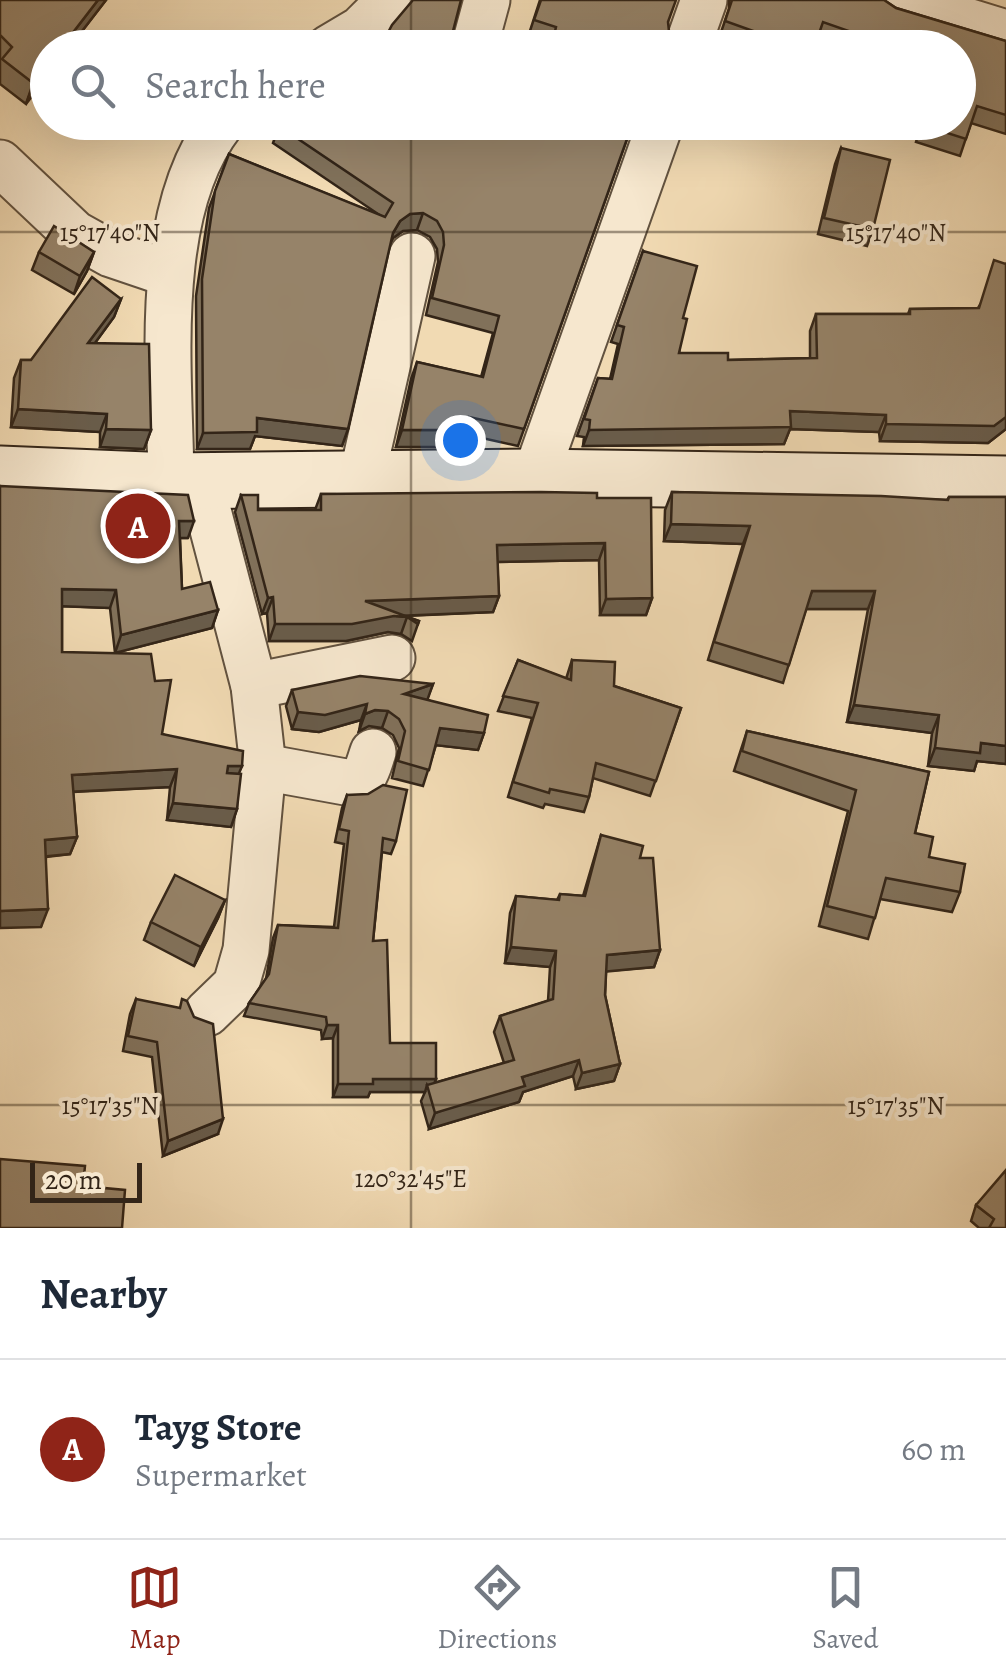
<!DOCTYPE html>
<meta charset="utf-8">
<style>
body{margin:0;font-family:Alegreya,serif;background:#f2f2f3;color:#1f2937}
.scale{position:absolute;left:30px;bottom:25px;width:112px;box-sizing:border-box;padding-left:10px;border:5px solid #332518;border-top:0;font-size:28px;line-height:35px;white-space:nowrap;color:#332518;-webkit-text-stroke:8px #f6e7ce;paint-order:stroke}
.you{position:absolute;left:460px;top:440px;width:35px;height:35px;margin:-25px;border:8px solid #fff;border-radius:50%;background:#1a73e8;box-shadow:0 0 0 15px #1a73e833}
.badge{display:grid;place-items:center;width:65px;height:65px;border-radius:50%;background:#8f2418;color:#fff;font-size:32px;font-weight:700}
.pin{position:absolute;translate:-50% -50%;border:5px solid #fff;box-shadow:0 2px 10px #0006}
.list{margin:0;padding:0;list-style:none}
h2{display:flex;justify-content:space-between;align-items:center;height:130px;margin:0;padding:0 40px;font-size:42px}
h2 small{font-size:32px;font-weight:400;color:#747a83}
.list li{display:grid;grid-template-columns:65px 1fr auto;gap:30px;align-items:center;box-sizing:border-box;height:180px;padding:0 40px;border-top:2px solid #e0e1e3}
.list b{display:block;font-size:38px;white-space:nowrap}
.list p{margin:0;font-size:32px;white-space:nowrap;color:#747a83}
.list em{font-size:32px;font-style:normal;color:#747a83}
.icon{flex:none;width:55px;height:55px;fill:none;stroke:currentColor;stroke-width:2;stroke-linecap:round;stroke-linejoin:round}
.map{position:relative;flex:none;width:1006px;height:1228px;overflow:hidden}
.search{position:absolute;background:#fff;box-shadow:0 10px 40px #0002;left:30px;right:30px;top:30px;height:110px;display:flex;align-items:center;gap:25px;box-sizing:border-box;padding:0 35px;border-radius:55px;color:#747a83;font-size:38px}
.sheet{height:310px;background:#fff}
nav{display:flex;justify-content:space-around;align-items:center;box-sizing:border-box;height:140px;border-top:2px solid #e0e1e3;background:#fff;font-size:28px;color:#747a83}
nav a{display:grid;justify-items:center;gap:5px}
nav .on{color:#8f2418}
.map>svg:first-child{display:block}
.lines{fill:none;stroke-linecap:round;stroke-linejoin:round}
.street-casing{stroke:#62523f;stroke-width:49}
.secondary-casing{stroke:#332518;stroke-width:59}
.street{stroke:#f6e7ce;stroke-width:45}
.secondary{stroke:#f6e7ce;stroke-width:55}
.wall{fill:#81715a;stroke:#332518;stroke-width:2.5}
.shaded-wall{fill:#695c4a;stroke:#332518;stroke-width:2.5}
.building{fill:#968369;stroke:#332518;stroke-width:2.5}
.ticks{fill:none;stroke:#332518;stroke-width:2.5;stroke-opacity:0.45}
.ticks-label{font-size:25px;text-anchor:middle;fill:#332518;stroke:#f6e7ce;stroke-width:8;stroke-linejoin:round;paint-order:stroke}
</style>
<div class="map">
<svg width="1006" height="1228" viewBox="0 0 1006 1228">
<rect width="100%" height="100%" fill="#f1dab3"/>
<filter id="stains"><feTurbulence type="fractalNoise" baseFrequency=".002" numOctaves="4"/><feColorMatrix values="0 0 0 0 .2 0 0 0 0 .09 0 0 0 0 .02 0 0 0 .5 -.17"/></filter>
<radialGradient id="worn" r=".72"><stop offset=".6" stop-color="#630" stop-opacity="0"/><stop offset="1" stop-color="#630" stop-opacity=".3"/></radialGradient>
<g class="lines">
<g class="street-casing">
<g id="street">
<path d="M898 0 1006 33"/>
<path d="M329 48 361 29 390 0"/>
<path d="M474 48 487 0"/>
<path d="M687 48 704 0"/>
<path d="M0 163 75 234 111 254 170 274"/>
<path d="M535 477 661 122"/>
<path d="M200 480 254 686 263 767 246 950 236 985 207 1013"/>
<path d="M171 481C170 371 151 213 222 122"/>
<path d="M361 481 412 256"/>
<path d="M254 686 392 658"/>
<path d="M263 767 351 783C366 781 368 766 373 752"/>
</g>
</g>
<g class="secondary-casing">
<path id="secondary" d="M0 474 171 481 535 477 1006 484"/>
</g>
<use href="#street" class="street"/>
<use href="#secondary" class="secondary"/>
</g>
<g class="wall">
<path d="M0 0H106L69 48H48L26 104 0 84Z"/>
<path d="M540 0 668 22V48H550V44L528 37Z"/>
<path d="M729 0H884L896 8 1006 41V134L971 123 960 156 916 142 922 122 958 48H842L817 39 814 48H747L719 38 729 9Z"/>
<path d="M633 122 518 446 464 434 459 447H396L411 379 417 362 481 377 493 333 426 315 438 262 437 249 430 237 417 230 403 231 393 238 390 243 348 429 342 446 255 436 250 449H197L196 296 209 208 229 154 381 216 273 143 279 126 349 136Z"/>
<path d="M841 148 873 229 867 246 818 234 835 164Z"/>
<path d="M643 251 683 318 679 353 728 360 810 358V331L816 314H908L910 309 978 308 1006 264V429L988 443 880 441 879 432 790 429 784 444 583 446 584 437 577 436 598 378 610 379 618 344 611 342Z"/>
<path d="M39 252H94L87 271 74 294 32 270Z"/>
<path d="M121 299 114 317 95 343 151 430 144 449 100 447V432L11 427 14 378 21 360H31Z"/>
<path d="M0 486 188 538H180L182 589 218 610 212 628 115 653 110 608 62 606V652L162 734 242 766 238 774 237 809 231 827 167 820 170 787 73 792 77 837 70 854 46 857 41 927Z"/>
<path d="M672 492 947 500 949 497H1006V764L977 761 974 771 928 766 932 733 847 722 868 609H806L783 683 708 660 743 544 664 541 665 510Z"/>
<path d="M321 494 597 498 652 598 646 615H600L599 560 497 562 499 596 493 612 404 616 419 621 412 641 401 634 388 632 346 641H269L267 613 262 614 235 512 241 495 258 510H315Z"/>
<path d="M518 660 566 679 572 660 614 686 681 708 650 796 593 778 589 797 584 812 545 804 543 808 508 797 532 718 498 711Z"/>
<path d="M433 684 427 699 484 733 478 750 436 745 423 786 392 778 399 748 393 735 382 728 369 726 359 731 361 720 319 732 292 729 286 706 292 690Z"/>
<path d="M747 731 929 772 915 833 929 857 960 892 952 912 880 899 868 939 819 926 848 811 734 771Z"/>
<path d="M347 795 396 841 391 854 382 852 373 941 390 1043 436 1079 434 1083 504 1063 494 1032 500 1016 548 1001 550 967 505 963 510 913 516 896 557 900 560 894 583 896 601 835 640 858 660 950 654 967 606 971 605 995 620 1064 614 1081 576 1089 573 1076 523 1092 519 1102 429 1129 421 1101 425 1092H370L368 1097H333V1038L322 1039 321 1030 244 1016 249 1003 266 979 273 938 278 925 334 927 344 844 335 842 342 808Z"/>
<path d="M225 900 218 918 194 966 144 940 151 922Z"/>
<path d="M136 999 218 1134 163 1156 152 1057 123 1051 130 1014Z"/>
<path d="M976 1205 1006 1228H979L971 1221Z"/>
</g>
<g class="shaded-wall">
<path d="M98 0H106L69 48H61Z"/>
<path d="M48 65V76L26 104 33 83Z"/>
<path d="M423 213 417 230 403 231 393 238 386 250 393 233 400 221 410 214Z"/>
<path d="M94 252 87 271 74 294 80 276Z"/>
<path d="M121 299 114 317 81 362 88 343Z"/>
<path d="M18 409 107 414 100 432 11 427Z"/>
<path d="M790 411 886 415 879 432 790 429 784 444 583 446 589 430Z"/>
<path d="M1006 417V429L988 443 880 441 886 424Z"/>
<path d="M257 418 348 429 342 446 255 436 250 449H197L203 433Z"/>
<path d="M106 429 151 430 144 449 100 447Z"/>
<path d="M402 430H466L459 447H396Z"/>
<path d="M179 521H194L188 538H173Z"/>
<path d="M671 524 750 526 743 544 664 541Z"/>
<path d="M605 543 599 560 491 562 497 545Z"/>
<path d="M62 589 116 590 110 608 56 606Z"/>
<path d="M812 591H875L868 609H805Z"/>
<path d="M499 596 493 612 396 616 407 617 401 634 388 632 346 641H269L275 624 365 601Z"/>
<path d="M273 597 267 613 262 614 268 598Z"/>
<path d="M652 598 646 615H600L606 599Z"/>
<path d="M218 610 212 628 115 653 121 635Z"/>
<path d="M433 684 427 701 404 694Z"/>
<path d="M367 704 361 720 319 732 292 729 298 712Z"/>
<path d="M854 705 939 715 932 733 847 722Z"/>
<path d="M375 710 388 711 382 728 369 726 359 731 365 714Z"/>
<path d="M440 728 484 733 478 750 434 745Z"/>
<path d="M981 743 1006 746V764L977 761 974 771 928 766 935 748Z"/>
<path d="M228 766H242L235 783 222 784Z"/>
<path d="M177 769 170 787 65 792 72 775Z"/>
<path d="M173 803 237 809 231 827 167 820Z"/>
<path d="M77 837 70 854 39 857 45 840Z"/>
<path d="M225 900 218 918 194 966 201 947Z"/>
<path d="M48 909 41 927 0 928V911Z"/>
<path d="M511 947 556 951 550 967 505 963Z"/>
<path d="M660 950 654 967 601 972 607 955Z"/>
<path d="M327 1025H338L333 1038 322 1039Z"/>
<path d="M579 1060 573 1076 523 1092 519 1102 429 1129 435 1113 522 1077Z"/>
<path d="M620 1064 614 1081 576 1089 582 1073Z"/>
<path d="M373 1079H436L431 1092 427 1085 425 1092H370L368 1097H333L338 1084Z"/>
<path d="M223 1119 218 1134 163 1156 168 1141Z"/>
</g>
<g class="building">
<path d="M0 0H98L61 48H48V65L33 83 2 59 12 47 0 35Z"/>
<path d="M413 0H461L453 31 462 48H380L392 25Z"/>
<path d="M541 0H676L668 22 670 41 668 48H551L556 27 534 20Z"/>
<path d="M732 0H884L896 8 1006 41V115L977 106 966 139 922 125 923 122H958V48H881L883 43 823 22 814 48H801L725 21Z"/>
<path d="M281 122H328L349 136 356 122H633L524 429 469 417 466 430H402L417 362 483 377 499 316 432 298 444 245 443 232 437 221 423 213 410 214 400 221 393 233 348 429 257 418V432L203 433 202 279 215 191 229 154 385 217 393 203 279 126Z"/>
<path d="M841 148 890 160 873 229 824 218Z"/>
<path d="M54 226 94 252 80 276 39 252Z"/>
<path d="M643 251 697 266 683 318 687 319 679 353H728V360L817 358 816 314H910V309L979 308 994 260 1006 264V417L994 426 886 424V415L790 411 791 427 589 430 590 420 584 419 598 378 612 379 624 327 617 325Z"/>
<path d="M92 277 121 299 88 343 149 344 151 430 106 429 107 414 18 409 21 360H31Z"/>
<path d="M0 486 188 495 194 521H179L182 589 210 582 218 610 121 635 116 590 62 589V652L151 654 155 681 171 680 162 734 243 751 242 766H228L227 773 241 774 237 809 173 803 177 769 72 775 77 837 45 840 48 909 0 911Z"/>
<path d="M541 492 597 493V498H651L652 598 606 599 605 543 497 545 499 596 365 601 419 621 418 624 407 617 394 616 352 624H275L273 597 268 598 241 495H258V510H321V494Z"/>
<path d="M672 492 881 496 948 500 949 497H1006V746L981 743 980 753 935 748 939 715 854 705 875 591H812L789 665 714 642 750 526 671 524Z"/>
<path d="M518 660 571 680 572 660 615 662 614 686 681 708 656 781 596 763 589 797 550 789 549 793 513 782 538 703 503 696Z"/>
<path d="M360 676 433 684 404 694 488 715 484 733 440 728 429 770 398 761 405 731 399 719 388 711 375 710 365 714 367 704 325 715 298 712 292 690Z"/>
<path d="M747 731 929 772 915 833 933 837 929 857 965 864 960 892 886 878 875 918 827 906 856 790 742 751Z"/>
<path d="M383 785 407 790 396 841 383 838 373 941 387 940 390 1043H436V1079H373V1084H338V1025H327L326 1017 249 1003 269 974 278 925 338 928 349 831 339 829 347 795 368 794Z"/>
<path d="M601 835 643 846 640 858H653L660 950 607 955 605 995 620 1064 582 1073 579 1060 522 1077 525 1086 435 1113 427 1085 514 1060 500 1016 553 999 556 951 511 947 516 896 559 900 560 894 585 896Z"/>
<path d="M175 875 225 900 201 947 151 922Z"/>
<path d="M136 999 180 1008 182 999 187 1001 194 1017 213 1024 223 1119 168 1141 157 1042 128 1036Z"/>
<path d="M0 1159 85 1166 83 1186 125 1190 122 1228H0Z"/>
<path d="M1006 1170V1228H989L994 1219 976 1205Z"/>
</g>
<path class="ticks" d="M411 0V48M411 122V1228M0 232H1006M0 1105H1006"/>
<g class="ticks-label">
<text x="110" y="241">15°17'40"N</text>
<text x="896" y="241">15°17'40"N</text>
<text x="110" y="1114">15°17'35"N</text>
<text x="896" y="1114">15°17'35"N</text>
<text x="411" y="1187">120°32'45"E</text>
</g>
<rect width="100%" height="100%" filter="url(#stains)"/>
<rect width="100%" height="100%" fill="url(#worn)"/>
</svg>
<div class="scale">20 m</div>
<div class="you"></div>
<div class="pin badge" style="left:138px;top:526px">A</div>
<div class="search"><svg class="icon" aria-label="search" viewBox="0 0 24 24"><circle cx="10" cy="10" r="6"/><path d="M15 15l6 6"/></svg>Search here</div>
</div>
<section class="sheet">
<h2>Nearby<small></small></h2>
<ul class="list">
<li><span class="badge">A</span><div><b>Tayg Store</b><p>Supermarket</p></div><em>60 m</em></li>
</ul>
</section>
<nav>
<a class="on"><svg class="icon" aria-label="map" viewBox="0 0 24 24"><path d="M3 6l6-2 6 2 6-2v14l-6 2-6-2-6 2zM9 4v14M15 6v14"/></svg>Map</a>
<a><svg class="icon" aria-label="directions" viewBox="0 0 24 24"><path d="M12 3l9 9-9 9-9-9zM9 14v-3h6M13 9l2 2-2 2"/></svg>Directions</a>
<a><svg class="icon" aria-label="saved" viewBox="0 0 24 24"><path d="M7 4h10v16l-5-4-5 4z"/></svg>Saved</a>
</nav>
